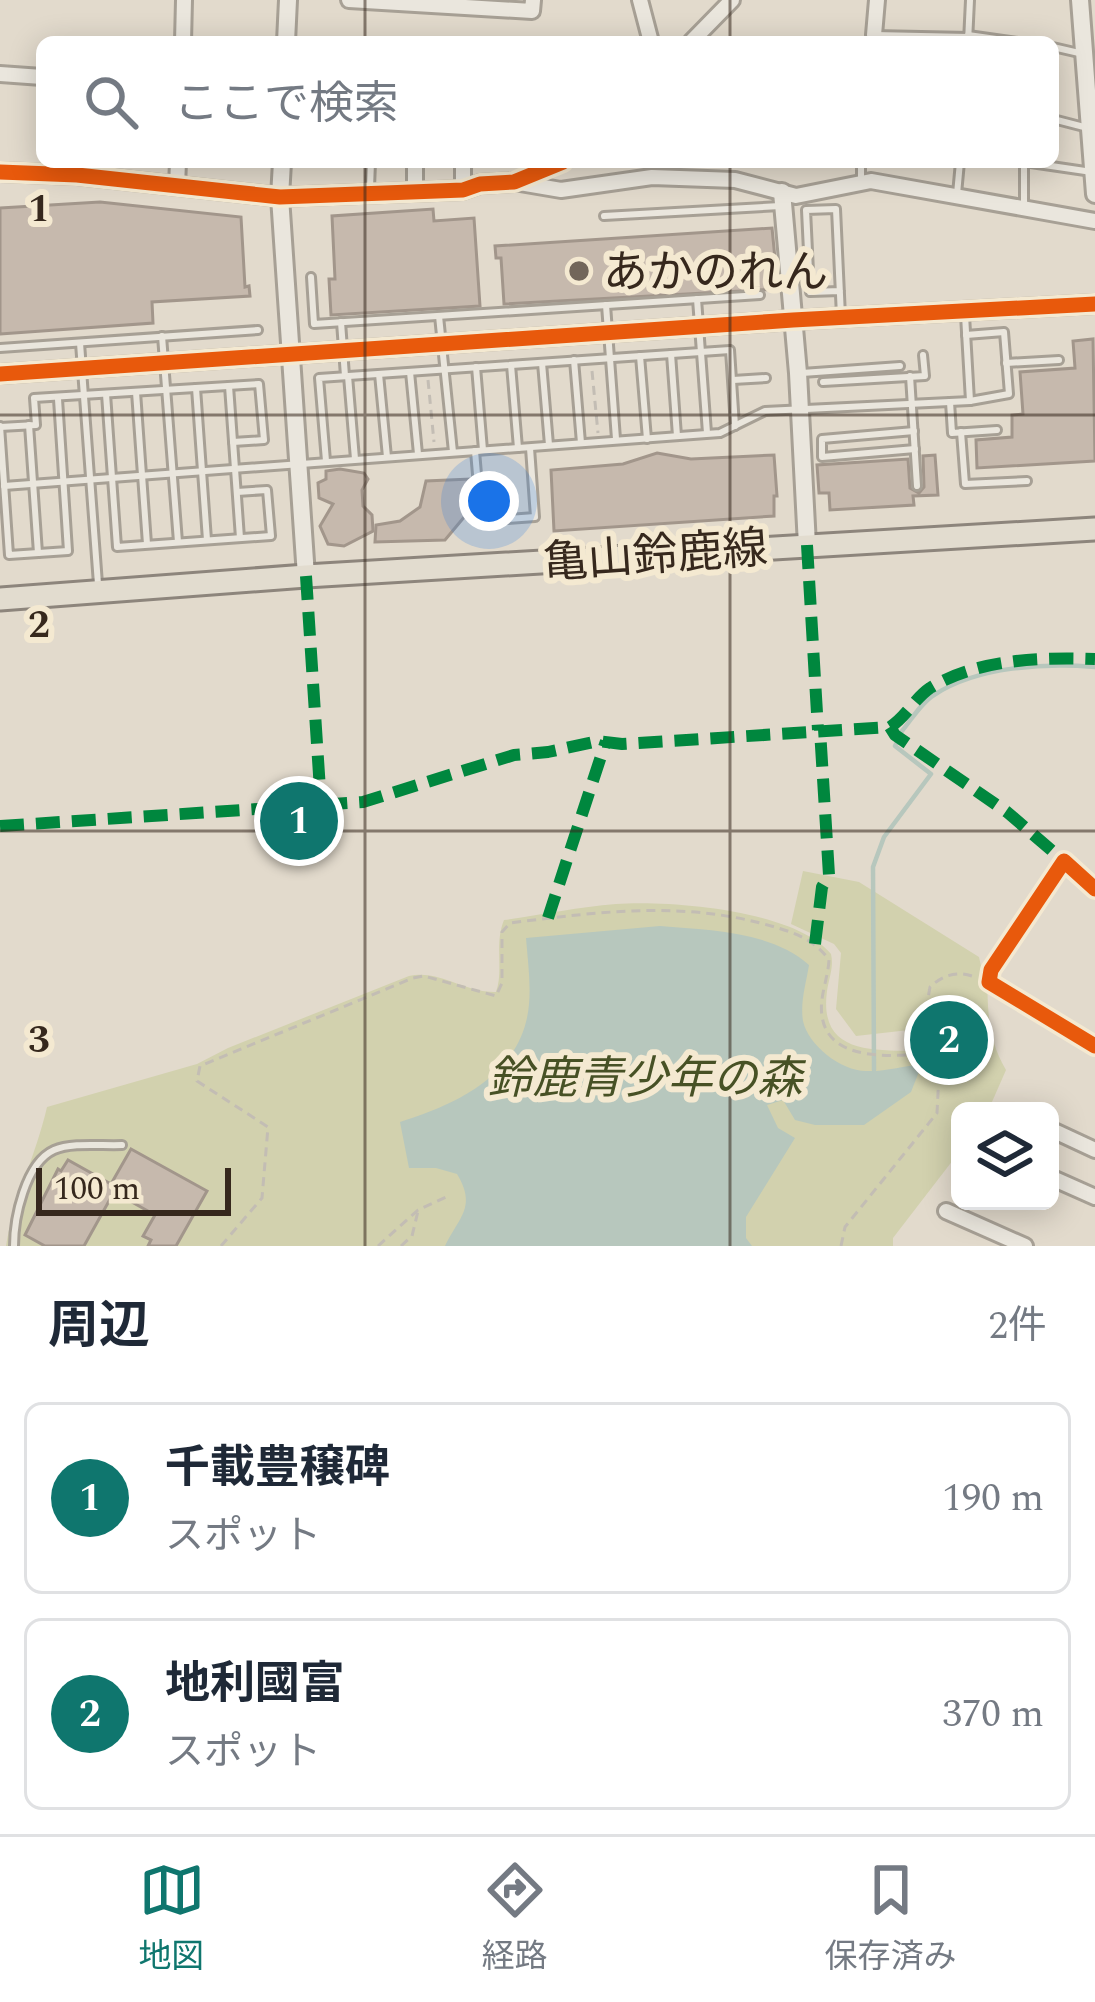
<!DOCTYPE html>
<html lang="ja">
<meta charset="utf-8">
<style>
body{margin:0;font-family:Spectral,"Noto Sans JP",serif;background:#f6f6f7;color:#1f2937}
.controls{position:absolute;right:36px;bottom:36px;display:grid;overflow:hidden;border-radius:18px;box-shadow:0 6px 30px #0003}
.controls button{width:108px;height:108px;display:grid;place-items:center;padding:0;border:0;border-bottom:3px solid #e0e1e3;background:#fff;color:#1f2937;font:60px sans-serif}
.scale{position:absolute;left:36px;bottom:30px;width:195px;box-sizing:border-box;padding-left:12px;border:6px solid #36281d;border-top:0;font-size:33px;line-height:42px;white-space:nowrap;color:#36281d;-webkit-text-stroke:9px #f4e9d1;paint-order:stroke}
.you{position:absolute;left:489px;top:501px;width:42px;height:42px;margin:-30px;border:9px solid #fff;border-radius:50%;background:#1a73e8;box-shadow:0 0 0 18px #1a73e833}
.badge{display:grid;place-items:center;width:78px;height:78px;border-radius:50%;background:#0f766e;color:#fff;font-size:39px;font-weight:700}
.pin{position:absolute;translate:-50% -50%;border:6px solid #fff;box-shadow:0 3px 12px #0006}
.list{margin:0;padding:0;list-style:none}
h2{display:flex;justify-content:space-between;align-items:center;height:156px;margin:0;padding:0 48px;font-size:51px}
h2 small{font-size:39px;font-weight:400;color:#747a83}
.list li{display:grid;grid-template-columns:78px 1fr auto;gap:36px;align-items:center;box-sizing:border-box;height:192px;margin:0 24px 24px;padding:0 24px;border:3px solid #e0e1e3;border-radius:18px}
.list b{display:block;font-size:45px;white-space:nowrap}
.list p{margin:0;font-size:39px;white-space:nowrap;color:#747a83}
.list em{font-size:39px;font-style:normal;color:#747a83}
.icon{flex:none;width:66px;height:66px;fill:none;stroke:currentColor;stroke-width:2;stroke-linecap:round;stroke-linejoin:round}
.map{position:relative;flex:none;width:1095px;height:1246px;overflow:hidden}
.search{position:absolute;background:#fff;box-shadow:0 6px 30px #0003;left:36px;right:36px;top:36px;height:132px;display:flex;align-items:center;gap:30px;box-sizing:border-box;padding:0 42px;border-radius:18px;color:#747a83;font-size:45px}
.sheet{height:588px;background:#fff}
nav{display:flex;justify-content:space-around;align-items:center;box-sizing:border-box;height:168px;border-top:3px solid #e0e1e3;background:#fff;font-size:33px;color:#747a83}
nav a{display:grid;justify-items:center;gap:6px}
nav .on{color:#0f766e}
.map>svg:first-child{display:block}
.green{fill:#d2d1ae}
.water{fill:#b7c7bd}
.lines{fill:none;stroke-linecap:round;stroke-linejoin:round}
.stream{stroke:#b7c7bd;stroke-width:4.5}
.building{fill:#c6b9ad;stroke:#a2968b;stroke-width:3}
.service-casing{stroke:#a7a095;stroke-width:12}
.minor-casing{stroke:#a7a095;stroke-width:20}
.tertiary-casing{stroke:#a7a095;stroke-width:22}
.primary-casing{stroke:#8d857c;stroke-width:27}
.path{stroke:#c3bdb4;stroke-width:3;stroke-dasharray:9 6;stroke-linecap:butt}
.service{stroke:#eae6dd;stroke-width:6}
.minor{stroke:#eae6dd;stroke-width:14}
.tertiary{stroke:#eae6dd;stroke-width:16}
.primary{stroke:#e2dccf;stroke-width:21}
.quiet{stroke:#00873e;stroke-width:12;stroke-dasharray:24 12;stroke-linecap:butt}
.cycleway-casing{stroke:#f4e9d1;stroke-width:22}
.cycleway{stroke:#e8590c;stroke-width:15}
.grid{fill:none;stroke:#36281d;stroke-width:3;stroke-opacity:0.55}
.poi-dot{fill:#72665a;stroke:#f4e9d1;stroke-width:4.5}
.labels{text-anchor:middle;stroke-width:12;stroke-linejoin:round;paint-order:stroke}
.poi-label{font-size:45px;fill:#36281d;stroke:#f4e9d1;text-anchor:start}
.street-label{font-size:45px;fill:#36281d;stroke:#f4e9d1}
.park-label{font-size:45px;font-style:italic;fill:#475125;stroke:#f4e9d1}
.grid-label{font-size:39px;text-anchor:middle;font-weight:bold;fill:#36281d;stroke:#f4e9d1;stroke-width:12;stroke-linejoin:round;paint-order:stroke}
</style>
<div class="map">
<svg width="1095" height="1246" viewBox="0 0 1095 1246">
<rect width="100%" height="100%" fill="#e2dacc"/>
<path class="green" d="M803 871 859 882 979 957 981 966 987 969C988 1007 986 1036 1006 1070L988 1111H960V1151L893 1238V1246H6C14 1198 36 1155 47 1107L197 1064 228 1048 409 976C439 969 465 993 496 992 504 970 494 944 504 920 541 915 578 907 616 904 669 900 796 910 831 954 834 967 829 978 827 991 819 1051 866 1050 910 1051L909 1030 856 1036 836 1009 841 953 834 944 791 924Z"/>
<path class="water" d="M660 926C708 930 771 931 809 965 806 984 800 1002 803 1021 808 1045 841 1071 866 1071 884 1072 904 1066 922 1064L911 1092 864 1125H815L795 1120 783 1100 767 1105 778 1128 795 1138 746 1217V1238L752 1246H445C459 1217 477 1207 457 1174L436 1168H409L400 1122C451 1106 511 1080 526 1022 533 995 528 965 526 938Z"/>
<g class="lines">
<g class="stream">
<path d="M902 731C912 719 921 703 934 695 978 666 1045 663 1095 667"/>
<path d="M874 1070 873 867 884 837 931 774 895 746 897 742"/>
</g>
</g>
<g class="building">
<path d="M100 202 241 217 245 287 249 286 250 296 152 302 153 323 0 334V208Z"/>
<path d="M433 209 434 221 474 218 480 306 331 315 329 279H335L332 216Z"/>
<path d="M772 228 778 289 504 304 501 258H496L495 246Z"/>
<path d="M1093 339 1095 461 977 468 976 440 1012 437V415L1023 414 1020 372 1075 368 1073 341Z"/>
<path d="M657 453 691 459 774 455 777 496H774V516L554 531 551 470 623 464Z"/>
<path d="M935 455 938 495 913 496 914 505 830 510 829 493H819L817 465 908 459 910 488 919 493 924 487 923 456Z"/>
<path d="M340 469 364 473 368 479 362 490 363 506 372 515 373 531 344 546 328 544 320 526 333 504 319 498 318 483 326 479V471Z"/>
<path d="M470 479 465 516 445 540 375 542 376 525 400 521 420 507 426 481Z"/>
<path d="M131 1149 207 1191 176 1246H148L151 1240 143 1236 155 1215 114 1192 84 1246H45L25 1235 58 1169 61 1171 68 1160 111 1184Z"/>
</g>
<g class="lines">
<g class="service-casing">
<g id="service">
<path d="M968 35 1018 42"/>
<path d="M867 42 874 35 968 37"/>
<path d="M968 42 970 0"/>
<path d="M1053 47 1079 53"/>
<path d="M1053 119 1084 127"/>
<path d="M1024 162 1092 172"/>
<path d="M861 182V162"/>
<path d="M370 188 371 162"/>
<path d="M957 194 960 162"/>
<path d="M1024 206V162"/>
<path d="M604 216 780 206"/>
<path d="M311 277 314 324 760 295"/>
<path d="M840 291 810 292 806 210 836 209 841 316"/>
<path d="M697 299 707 433"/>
<path d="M606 305 616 439"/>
<path d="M965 315 970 401"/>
<path d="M439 316 453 452"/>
<path d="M341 322 345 376"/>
<path d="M162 336 178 542"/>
<path d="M80 343 98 584"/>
<path d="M0 348 258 330"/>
<path d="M671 354 677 436"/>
<path d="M640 356 647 439"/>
<path d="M574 360 581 443"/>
<path d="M542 363 549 445"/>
<path d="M1006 363 1059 360"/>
<path d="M511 365 518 448"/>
<path d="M476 367 483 450"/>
<path d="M410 372 418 454"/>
<path d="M802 373 900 366"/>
<path d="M379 374 387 457"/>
<path d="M348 376 355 459"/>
<path d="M910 376 917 486"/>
<path d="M733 380 766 378"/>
<path d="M823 382 925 376 923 355"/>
<path d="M229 386 240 538"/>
<path d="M196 388 207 540"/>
<path d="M136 392 147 544"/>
<path d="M106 394 117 547 271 536 267 490 237 492"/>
<path d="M950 402 952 433 997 430"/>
<path d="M29 425 38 553"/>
<path d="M0 426 9 555 68 551 58 399"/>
<path d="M0 427 36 425 34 398 259 384 264 440 233 442"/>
<path d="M914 431 822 439V457L915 449"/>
<path d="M961 432 965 484 1027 481"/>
<path d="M475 451 481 521 535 517 530 448"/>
<path d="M326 461 319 378 730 350 735 426"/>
<path d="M4 486 720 433 765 411 970 401 1009 394 1004 332 966 335"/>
<path d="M14 1246C14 1219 25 1163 54 1150 72 1142 102 1146 122 1145"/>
</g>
</g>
<g class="minor-casing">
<g id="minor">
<path d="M349 0 532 11 533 0"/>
<path d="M640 0 651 42"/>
<path d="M874 35 877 0"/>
<path d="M183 42 184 0"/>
<path d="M691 42 732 0"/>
<path d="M0 74 42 77"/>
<path d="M518 181 563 162"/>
<path d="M514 182 561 190 652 177 735 180 796 196 871 181 1095 221"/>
<path d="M177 186 178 162"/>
<path d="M415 190V162"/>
<path d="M463 190V162"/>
<path d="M1095 889 1064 861 991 970 989 982 1095 1046"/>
<path d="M1050 1129 1095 1150"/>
<path d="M1050 1177 1095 1197"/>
<path d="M946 1211 1025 1246"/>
</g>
</g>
<g class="tertiary-casing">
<g id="tertiary">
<path d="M1080 0 1095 194"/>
<path d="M286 42 288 0"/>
<path d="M282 162 280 197 306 576"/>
<path d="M0 172 77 175 280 197 463 190 480 184 514 182"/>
<path d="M782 192 798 373 807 545"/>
<path d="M0 374 793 320 1095 304"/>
</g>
</g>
<g class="primary-casing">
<path id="primary" d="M0 599 306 576 1095 529"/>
</g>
<g class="path">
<path d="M592 371 598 433"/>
<path d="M428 380 434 442"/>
<path d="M221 1246 262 1198 268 1127 197 1081 200 1066 413 978 424 976 496 996 502 983V932L510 923C598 912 678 901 764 924 789 931 813 937 829 960 828 979 819 997 822 1016 829 1066 902 1055 938 1053"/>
<path d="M378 1246 418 1210 446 1197"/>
<path d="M401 1246 412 1236 418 1211"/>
<path d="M841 1246 845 1227 937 1113 939 1074 927 1004 930 987C944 974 959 970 977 978"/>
</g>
<use href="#service" class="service"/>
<use href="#minor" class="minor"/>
<use href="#tertiary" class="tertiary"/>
<use href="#primary" class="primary"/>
<g class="quiet">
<path d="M807 545 818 730"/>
<path d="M306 576 321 805"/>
<path d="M890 727 895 735 1007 812 1064 861"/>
<path d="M0 826 363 802 514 755 548 752 598 741 622 744 890 727C906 717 914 699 930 688 977 659 1041 657 1095 659"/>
<path d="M548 918 606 741"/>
<path d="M815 944 822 887 829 875 820 730"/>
</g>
<g class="cycleway-casing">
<g id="cycleway">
<path d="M0 172 77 175 280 197 463 190 480 184 514 182 563 162"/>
<path d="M0 374 793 320 1095 304"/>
<path d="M1095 889 1064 861 991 970 989 982 1095 1046"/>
</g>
</g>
<use href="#cycleway" class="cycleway"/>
</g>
<path class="grid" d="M365 0V42M730 0V42M365 162V1246M730 162V1246M0 415H1095M0 831H1095"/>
<circle class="poi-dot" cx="579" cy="271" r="12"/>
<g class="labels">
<g class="poi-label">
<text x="603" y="287">あかのれん</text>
</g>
<g class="street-label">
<text transform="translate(655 554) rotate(-4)" y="16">亀山鈴鹿線</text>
</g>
<g class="park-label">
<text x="645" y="1093">鈴鹿青少年の森</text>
</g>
</g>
<g class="grid-label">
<text x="39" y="221">1</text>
<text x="39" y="637">2</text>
<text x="39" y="1052">3</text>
</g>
</svg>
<div class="controls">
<button><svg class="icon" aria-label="layers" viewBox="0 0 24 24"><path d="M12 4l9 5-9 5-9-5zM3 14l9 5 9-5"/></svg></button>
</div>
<div class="scale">100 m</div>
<div class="you"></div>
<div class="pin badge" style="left:299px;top:821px">1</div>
<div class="pin badge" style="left:949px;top:1040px">2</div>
<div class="search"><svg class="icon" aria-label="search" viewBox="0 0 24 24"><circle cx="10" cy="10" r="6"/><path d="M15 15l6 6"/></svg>ここで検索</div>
</div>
<section class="sheet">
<h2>周辺<small>2件</small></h2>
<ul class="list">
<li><span class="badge">1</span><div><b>千載豊穣碑</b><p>スポット</p></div><em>190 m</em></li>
<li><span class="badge">2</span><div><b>地利國富</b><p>スポット</p></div><em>370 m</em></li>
</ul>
</section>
<nav>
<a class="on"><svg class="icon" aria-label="map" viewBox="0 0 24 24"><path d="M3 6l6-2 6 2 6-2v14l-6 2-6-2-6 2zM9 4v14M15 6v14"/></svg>地図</a>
<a><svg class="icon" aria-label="directions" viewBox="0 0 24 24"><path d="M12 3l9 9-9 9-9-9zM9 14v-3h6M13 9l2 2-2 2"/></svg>経路</a>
<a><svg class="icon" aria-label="saved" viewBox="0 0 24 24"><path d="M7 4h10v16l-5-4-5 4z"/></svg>保存済み</a>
</nav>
